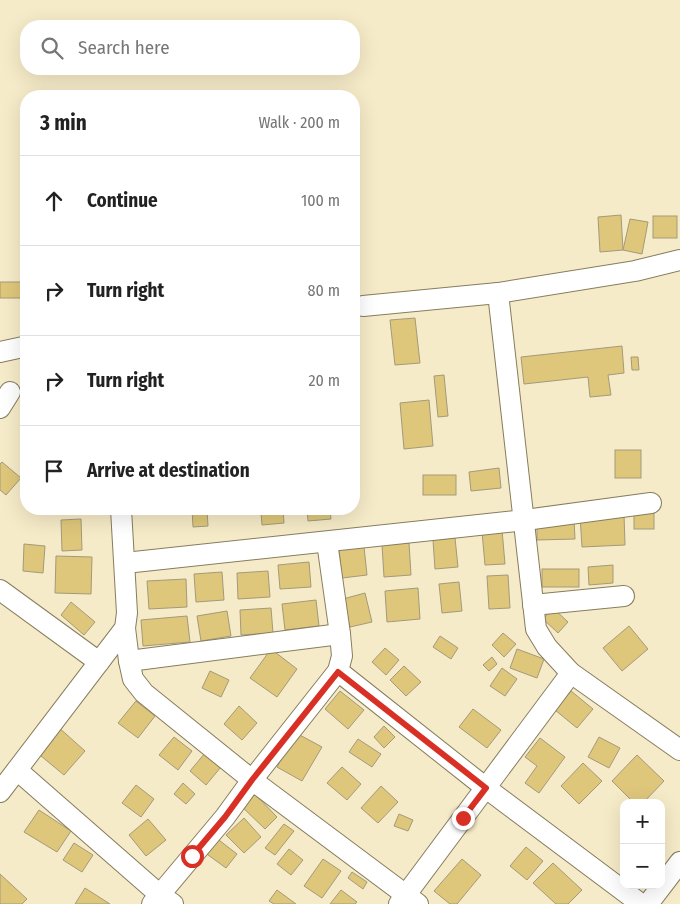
<!DOCTYPE html>
<meta charset="utf-8">
<style>
body{margin:0;font-family:"Fira Sans Condensed",sans-serif;background:#f2f2f2;color:#222}
.controls{position:absolute;right:15px;bottom:15px;display:grid;overflow:hidden;border-radius:10px;box-shadow:0 5px 20px #0002}
.controls button{width:45px;height:45px;display:grid;place-items:center;padding:0;border:0;border-bottom:1px solid #e0e0e0;background:#fff;color:#222;font:25px sans-serif}
.stop{position:absolute;width:15px;height:15px;margin:-11px;border:4px solid #d93025;border-radius:50%;background:#fff}
.stop.end{background:#d93025;border-color:#fff;box-shadow:0 1px 5px #0008}
.list{margin:0;padding:0;list-style:none}
h2{display:flex;justify-content:space-between;align-items:center;height:65px;margin:0;padding:0 20px;font-size:21px}
h2 small{font-size:16px;font-weight:400;color:#767676}
.list li{display:grid;grid-template-columns:32px 1fr auto;gap:15px;align-items:center;box-sizing:border-box;height:90px;padding:0 20px;border-top:1px solid #e0e0e0}
.list b{display:block;font-size:19px;white-space:nowrap}
.list em{font-size:16px;font-style:normal;color:#767676}
.icon{flex:none;width:28px;height:28px;fill:none;stroke:currentColor;stroke-width:2;stroke-linecap:round;stroke-linejoin:round}
.map{position:relative;flex:none;width:680px;height:904px;overflow:hidden}
.search{position:absolute;background:#fff;box-shadow:0 5px 20px #0002;left:20px;top:20px;width:340px;height:55px;display:flex;align-items:center;gap:12px;box-sizing:border-box;padding:0 18px;border-radius:20px;color:#767676;font-size:19px}
.panel{position:absolute;background:#fff;box-shadow:0 5px 20px #0002;left:20px;top:90px;width:340px;height:425px;border-radius:20px}
.map>svg:first-child{display:block}
.building{fill:#dec77b;stroke:#a49a7a}
.lines{fill:none;stroke-linecap:round;stroke-linejoin:round}
.minor-casing{stroke:#877d5d;stroke-width:22}
.minor{stroke:#fff;stroke-width:20}
.route{stroke:#d93025;stroke-width:6}
</style>
<div class="map">
<svg width="680" height="904" viewBox="0 0 680 904">
<rect width="100%" height="100%" fill="#f6ebc8"/>
<g class="building">
<path d="M621 215 623 250 600 252 598 217Z"/>
<rect x="653" y="216" width="24" height="22"/>
<path d="M630 219 648 222 642 254 623 250Z"/>
<rect x="0" y="282" width="26" height="16"/>
<path d="M415 318 420 363 395 365 390 320Z"/>
<path d="M622 346 624 373 608 375 611 395 590 397 588 377 524 384 521 357Z"/>
<path d="M631 357H638L639 370H632Z"/>
<path d="M444 375 448 416 438 417 434 376Z"/>
<path d="M429 400 433 446 404 449 400 403Z"/>
<rect x="615" y="450" width="26" height="28"/>
<path d="M2 462 21 478 6 495 0 490V464Z"/>
<path d="M499 468 501 488 471 491 469 472Z"/>
<rect x="423" y="475" width="33" height="20"/>
<path d="M192 509H207L208 526 193 527Z"/>
<path d="M240 509H284H283L284 523 262 525 261 513 240 514Z"/>
<path d="M307 509H330L331 519 308 521Z"/>
<rect x="634" y="510" width="20" height="19"/>
<path d="M624 514 625 545 582 547 580 516Z"/>
<path d="M81 519 82 550 62 551 61 520Z"/>
<path d="M574 519 575 539 537 540V521Z"/>
<path d="M502 530 505 564 485 565 482 532Z"/>
<path d="M455 538 458 567 435 569 433 540Z"/>
<path d="M409 543 411 575 384 577 382 545Z"/>
<path d="M24 544 45 546 43 573 23 571Z"/>
<path d="M364 547 367 575 342 578 339 550Z"/>
<path d="M56 556 92 557 91 594 55 593Z"/>
<path d="M309 562 311 587 280 589 278 565Z"/>
<path d="M613 565V583L589 585 588 567Z"/>
<rect x="542" y="569" width="37" height="18"/>
<path d="M268 571 270 597 238 599 237 573Z"/>
<path d="M222 572 224 600 196 602 194 574Z"/>
<path d="M508 575 510 608 489 609 487 576Z"/>
<path d="M186 579 187 607 149 609 147 581Z"/>
<path d="M459 582 462 611 442 613 439 584Z"/>
<path d="M418 588 420 619 387 622 385 591Z"/>
<path d="M365 593 372 622 350 627 343 599Z"/>
<path d="M316 600 319 626 285 630 282 604Z"/>
<path d="M71 602 95 622 84 635 61 615Z"/>
<path d="M271 608 273 633 241 635 240 610Z"/>
<path d="M553 608 568 622 558 633 543 619Z"/>
<path d="M227 611 231 636 201 641 197 616Z"/>
<path d="M187 616 190 642 143 646 141 620Z"/>
<path d="M629 626 648 649 622 671 603 648Z"/>
<path d="M503 633 516 644 504 657 492 645Z"/>
<path d="M440 636 458 648 451 659 433 647Z"/>
<path d="M385 648 399 660 386 675 372 662Z"/>
<path d="M271 649 297 669 277 697 250 678Z"/>
<path d="M517 649 544 659 537 678 510 668Z"/>
<path d="M492 657 497 664 489 671 483 665Z"/>
<path d="M404 666 421 682 406 696 390 680Z"/>
<path d="M502 668 517 679 505 696 490 686Z"/>
<path d="M210 671 229 680 221 697 202 688Z"/>
<path d="M340 691 364 710 348 729 325 709Z"/>
<path d="M571 691 593 709 577 728 555 710Z"/>
<path d="M136 701 155 716 138 738 118 723Z"/>
<path d="M239 706 257 723 242 740 224 724Z"/>
<path d="M473 709 501 730 487 748 459 727Z"/>
<path d="M57 726 85 751 64 775 35 751Z"/>
<path d="M384 726 395 737 384 748 374 737Z"/>
<path d="M296 733 322 747 302 781 277 767Z"/>
<path d="M174 737 192 751 178 770 159 755Z"/>
<path d="M599 737 620 748 609 768 588 757Z"/>
<path d="M540 738 565 757 539 793 525 783 537 766 525 757Z"/>
<path d="M358 739 381 754 372 767 349 752Z"/>
<path d="M205 753 221 767 206 785 190 771Z"/>
<path d="M637 755 664 781 643 803H634L612 781Z"/>
<path d="M583 763 602 781 579 804 561 786Z"/>
<path d="M342 767 361 784 347 800 327 783Z"/>
<path d="M183 783 195 794 186 804 174 794Z"/>
<path d="M136 785 154 799 141 817 122 803Z"/>
<path d="M381 786 398 802 378 823 361 808Z"/>
<path d="M251 790 277 817 265 829 238 803Z"/>
<path d="M39 810 71 831 57 852 24 832Z"/>
<path d="M399 814 413 820 408 831 394 826Z"/>
<path d="M244 818 261 837 244 853 226 835Z"/>
<path d="M148 819 166 840 146 856 129 835Z"/>
<path d="M284 824 294 831 275 855 265 848Z"/>
<path d="M215 837 237 854 226 868 204 852Z"/>
<path d="M74 843 93 855 82 872 63 860Z"/>
<path d="M526 847 543 861 527 880 510 866Z"/>
<path d="M289 849 303 860 291 875 277 864Z"/>
<path d="M323 859 341 871 322 898 304 886Z"/>
<path d="M462 859 481 875 457 904H450L434 891Z"/>
<path d="M553 863 582 890 568 904H556L533 883Z"/>
<path d="M352 872 367 882 363 889 348 878Z"/>
<path d="M0 874 27 899 22 904H0Z"/>
<path d="M85 888 110 904H75Z"/>
<path d="M277 890 296 904H274L269 901Z"/>
<path d="M341 890 357 902 355 904H330Z"/>
</g>
<g class="lines">
<g class="minor-casing">
<g id="minor">
<path d="M498 293 536 629 547 647 571 673 680 750"/>
<path d="M363 306 498 293 635 271 680 260"/>
<path d="M0 352 23 347"/>
<path d="M0 408 10 392"/>
<path d="M327 542 340 634 342 656 338 671"/>
<path d="M125 563 525 520 651 503"/>
<path d="M0 590 99 662"/>
<path d="M533 605 624 596"/>
<path d="M125 628 129 661 133 679 144 693 252 780 418 904"/>
<path d="M129 661 340 634"/>
<path d="M17 770 160 895 173 904"/>
<path d="M0 792 125 628 127 613 121 509"/>
<path d="M152 904 225 817 252 780 338 671 486 788 641 904"/>
<path d="M399 904 571 673"/>
<path d="M648 904 680 862"/>
</g>
</g>
<use href="#minor" class="minor"/>
</g>
<g class="lines">
<path class="route" d="M192 856 225 817 252 780 338 672 486 788 463 818"/>
</g>
</svg>
<div class="controls">
<button>+</button>
<button>−</button>
</div>
<div class="stop" style="left:192px;top:856px"></div>
<div class="stop end" style="left:463px;top:818px"></div>
<div class="search"><svg class="icon" aria-label="search" viewBox="0 0 24 24"><circle cx="10" cy="10" r="6"/><path d="M15 15l6 6"/></svg>Search here</div>
<section class="panel">
<h2>3 min<small>Walk · 200 m</small></h2>
<ul class="list">
<li><svg class="icon" aria-label="ahead" viewBox="0 0 24 24"><path d="M12 20V5M6 11l6-6 6 6"/></svg><div><b>Continue</b></div><em>100 m</em></li>
<li><svg class="icon" aria-label="right" viewBox="0 0 24 24"><path d="M7 20v-9h11M14 6l5 5-5 5"/></svg><div><b>Turn right</b></div><em>80 m</em></li>
<li><svg class="icon" aria-label="right" viewBox="0 0 24 24"><path d="M7 20v-9h11M14 6l5 5-5 5"/></svg><div><b>Turn right</b></div><em>20 m</em></li>
<li><svg class="icon" aria-label="arrive" viewBox="0 0 24 24"><path d="M6 21V4h12l-3 4 3 4H6"/></svg><div><b>Arrive at destination</b></div></li>
</ul>
</section>
</div>
